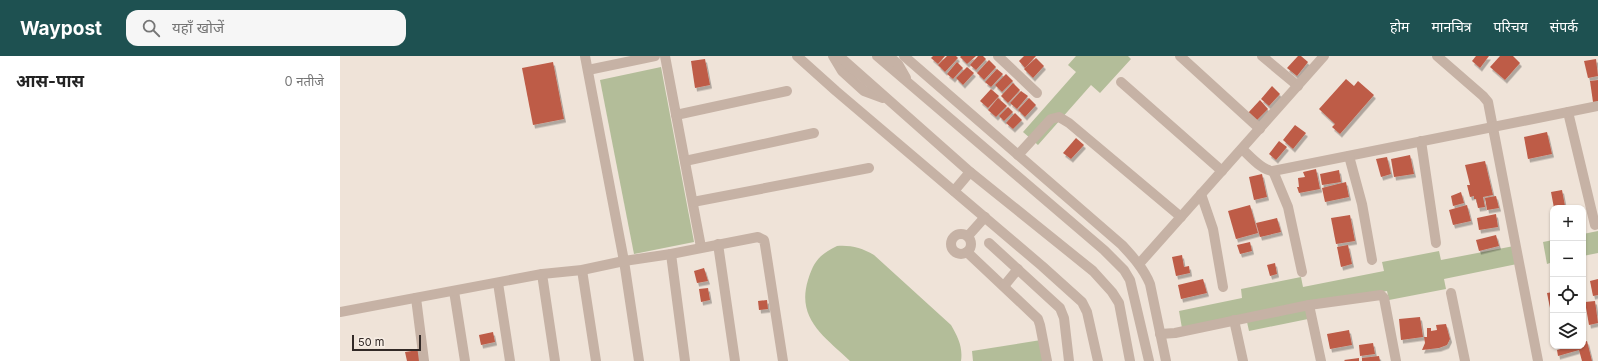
<!DOCTYPE html>
<html lang="hi">
<meta charset="utf-8">
<style>
body{margin:0;font-family:Inter,"Noto Sans Devanagari",sans-serif;background:#f6f6f6;color:#222}
.controls{position:absolute;right:12px;bottom:12px;display:grid;overflow:hidden;border-radius:8px;box-shadow:0 1px 3px #0004}
.controls button{width:36px;height:36px;display:grid;place-items:center;padding:0;border:0;border-bottom:1px solid #e0e0e0;background:#fff;color:#222;font:20px sans-serif}
.scale{position:absolute;left:12px;bottom:10px;width:69px;box-sizing:border-box;padding-left:4px;border:2px solid #322926;border-top:0;font-size:11px;line-height:14px;white-space:nowrap;color:#322926;-webkit-text-stroke:3px #f7ede4;paint-order:stroke}
.list{margin:0;padding:0;list-style:none}
h2{display:flex;justify-content:space-between;align-items:center;height:52px;margin:0;padding:0 16px;font-size:17px}
h2 small{font-size:13px;font-weight:400;color:#767676}
.icon{flex:none;width:22px;height:22px;fill:none;stroke:currentColor;stroke-width:2;stroke-linecap:round;stroke-linejoin:round}
.map{position:relative;flex:none;width:1258px;height:305px;overflow:hidden}
header{display:flex;align-items:center;gap:24px;box-sizing:border-box;height:56px;padding:0 20px;background:#1e5151;color:#fff}
header strong{font-size:19px}
nav{display:flex;gap:22px;margin-inline-start:auto;font-size:14px}
.search{width:280px;height:36px;background:#f6f6f6;display:flex;align-items:center;gap:10px;box-sizing:border-box;padding:0 14px;border-radius:12px;color:#767676;font-size:15px}
main{display:flex}
aside{flex:1;background:#fff}
.map>svg:first-child{display:block}
.green{fill:#b3bd99}
.building{fill:#be5b47;filter:url(#shadow)}
.lines{fill:none;stroke-linecap:round;stroke-linejoin:round}
.minor{stroke:#c6b2a5;stroke-width:10}
</style>
<header>
<strong>Waypost</strong>
<div class="search"><svg class="icon" aria-label="search" viewBox="0 0 24 24"><circle cx="10" cy="10" r="6"/><path d="M15 15l6 6"/></svg>यहाँ खोजें</div>
<nav><a>होम</a><a>मानचित्र</a><a>परिचय</a><a>संपर्क</a></nav>
</header>
<main>
<aside>
<h2>आस-पास<small>0 नतीजे</small></h2>
<ul class="list">
</ul>
</aside>
<div class="map">
<svg width="1258" height="305" viewBox="0 0 1258 305">
<defs>
<filter id="shadow"><feDropShadow dx="2" dy="3.5" stdDeviation="0" flood-color="#0004"/></filter>
</defs>
<rect width="100%" height="100%" fill="#efe3d8"/>
<g class="green">
<path d="M736 0H788L791 3 760 37 751 29 698 89 683 76 736 16 728 9Z"/>
<path d="M321 11 354 186 294 198 260 24Z"/>
<path d="M1258 175V197L1243 200V178Z"/>
<path d="M1213 184V206L1207 208 1203 186Z"/>
<path d="M497 190C511 189 522 192 534 199L611 269C618 281 623 291 621 305H510C485 281 456 263 468 224 474 205 479 199 497 190Z"/>
<path d="M1174 190 1177 208 1104 223 1106 233 1049 244 1047 235 966 252 968 263 909 275 907 266 843 278 839 255 902 242 901 233 961 221 963 231 1044 215 1042 206 1099 195 1101 204Z"/>
<path d="M701 284 704 305H633L632 295Z"/>
</g>
<g class="building">
<path d="M593 0H605L598 8 591 2Z"/>
<path d="M607 0H616L618 2 605 16 598 9Z"/>
<path d="M621 0H636L627 8 620 1Z"/>
<path d="M638 0H643L646 3 636 14 630 9Z"/>
<path d="M684 0H696L685 12 679 5Z"/>
<path d="M958 0H961L968 6 957 20 947 12Z"/>
<path d="M1136 0H1149L1140 12 1132 5Z"/>
<path d="M1160 0H1173L1180 7 1165 24 1150 11Z"/>
<path d="M696 2 704 10 693 22 684 13Z"/>
<path d="M365 3 370 29 355 32 351 5Z"/>
<path d="M1256 3 1258 20 1248 22 1244 5Z"/>
<path d="M649 4 656 11 644 24 637 17Z"/>
<path d="M213 6 224 63 193 69 182 12Z"/>
<path d="M617 6 623 12 613 23 607 18Z"/>
<path d="M627 11 634 17 623 29 616 22Z"/>
<path d="M657 13 663 18 651 31 645 26Z"/>
<path d="M666 18 673 25 662 36 655 29Z"/>
<path d="M1006 23 1014 30 1018 25 1034 39 1000 78 992 71 995 68 979 53Z"/>
<path d="M1258 24V46H1253L1250 25Z"/>
<path d="M673 27 680 34 668 47 661 40Z"/>
<path d="M932 30 940 38 929 50 921 43Z"/>
<path d="M651 33 659 40 648 52 640 45Z"/>
<path d="M681 35 688 40 677 53 670 47Z"/>
<path d="M658 42 667 50 656 61 648 54Z"/>
<path d="M689 42 696 49 685 61 678 54Z"/>
<path d="M920 44 928 53 916 65 908 57Z"/>
<path d="M668 51 673 56 664 65 659 60Z"/>
<path d="M675 57 682 64 673 73 666 67Z"/>
<path d="M955 69 966 77 953 93 943 84Z"/>
<path d="M1207 76 1212 98 1188 103 1184 81Z"/>
<path d="M736 82 744 89 731 103 723 97Z"/>
<path d="M939 85 947 91 936 104 929 98Z"/>
<path d="M1070 99 1074 118 1054 121 1051 103Z"/>
<path d="M1047 101 1051 118 1041 121 1036 103Z"/>
<path d="M1145 105 1153 139 1143 141 1145 151 1138 152 1136 143H1134V140L1130 141 1127 129H1130L1125 109Z"/>
<path d="M976 113 980 133 959 137 957 131H959L958 122 965 121 963 116Z"/>
<path d="M999 114 1001 126 982 129 980 118Z"/>
<path d="M922 118 927 141 914 144 909 121Z"/>
<path d="M1006 126 1009 141 985 146 982 132Z"/>
<path d="M1222 134 1225 150 1214 152 1211 136Z"/>
<path d="M1121 136 1124 147 1113 150 1111 140Z"/>
<path d="M1156 140 1159 152 1147 154 1145 142Z"/>
<path d="M910 149 918 177 896 183 888 155Z"/>
<path d="M1127 149 1131 165 1113 169 1109 154Z"/>
<path d="M1156 158 1158 171 1139 174 1137 162Z"/>
<path d="M1010 159 1015 185 996 188 991 162Z"/>
<path d="M937 162 941 176 920 181 916 167Z"/>
<path d="M1156 179 1159 190 1139 195 1136 184Z"/>
<path d="M910 186 912 195 900 198 897 189Z"/>
<path d="M1008 189 1012 208 1001 211 997 191Z"/>
<path d="M842 199 844 211 849 210 850 217 836 220 832 201Z"/>
<path d="M935 207 937 218 930 220 927 209Z"/>
<path d="M364 212 368 225 357 227 354 215Z"/>
<path d="M863 223 867 237 841 243 838 229Z"/>
<path d="M1258 223V239L1253 240 1250 225Z"/>
<path d="M368 232 370 244 361 246 359 233Z"/>
<path d="M1213 236V251L1210 252 1207 237Z"/>
<path d="M427 244 428 253 419 254 418 245Z"/>
<path d="M1255 245 1258 267 1249 269 1245 246Z"/>
<path d="M1080 261 1083 281 1061 284 1059 263Z"/>
<path d="M1106 268 1110 283 1107 289 1099 292 1082 294 1085 287 1084 281H1087V272H1091V275L1097 274 1096 269Z"/>
<path d="M1009 274 1012 289 990 293 987 278Z"/>
<path d="M153 276 155 286 141 289 139 279Z"/>
<path d="M1247 285 1252 305H1242L1239 294 1218 300 1217 294 1231 290H1243V286Z"/>
<path d="M1033 287 1035 298 1020 300 1019 289Z"/>
<path d="M78 294 80 305H67L65 296Z"/>
<path d="M1039 300 1040 305H1022V302Z"/>
<path d="M1019 302V305H1005L1004 304Z"/>
</g>
<g class="lines">
<g class="minor">
<path d="M245 0 284 205 299 305"/>
<path d="M325 0 361 191"/>
<path d="M457 0 496 35 702 210 742 246 747 256 758 305"/>
<path d="M493 0 502 15 524 35 543 42"/>
<path d="M499 0 630 116 753 215 772 236 779 247 790 305"/>
<path d="M537 0 764 194 784 214 790 224 809 305"/>
<path d="M549 0 558 8 566 22"/>
<path d="M564 0 782 189C793 201 804 213 810 228L826 305"/>
<path d="M658 0 697 37"/>
<path d="M840 0 920 73"/>
<path d="M922 0 958 30"/>
<path d="M1097 0 1143 40 1148 46 1198 305"/>
<path d="M248 14 315 0"/>
<path d="M781 26 882 115"/>
<path d="M1228 56 1255 169"/>
<path d="M336 59 447 35"/>
<path d="M1081 85 1096 187"/>
<path d="M902 93C910 100 922 115 933 115L1258 50"/>
<path d="M678 99 711 63 719 61 729 67 841 161"/>
<path d="M1009 100 1022 148 1032 204"/>
<path d="M345 105 474 77"/>
<path d="M933 115 948 151 962 216"/>
<path d="M614 135 630 116"/>
<path d="M861 138 873 173 883 231"/>
<path d="M353 146 529 112"/>
<circle cx="621" cy="188" r="10"/>
<path d="M628 180 645 161"/>
<path d="M649 187 720 252 724 262 729 305"/>
<path d="M378 188 395 305"/>
<path d="M627 196 698 263 700 269 707 305"/>
<path d="M331 198 345 305"/>
<path d="M799 208 984 0"/>
<path d="M242 214 256 305"/>
<path d="M202 218 215 305"/>
<path d="M158 227 170 305"/>
<path d="M664 230 678 213"/>
<path d="M114 235 125 305"/>
<path d="M1111 237 1125 305"/>
<path d="M76 242 84 305"/>
<path d="M969 249 981 305"/>
<path d="M0 256 202 218 242 214 284 205 331 198 418 181 424 184 425 189 443 305"/>
<path d="M894 264 903 305"/>
<path d="M820 278 835 277 969 249 1041 239 1044 242 1056 305"/>
</g>
</g>
</svg>
<div class="controls">
<button>+</button>
<button>−</button>
<button><svg class="icon" aria-label="locate" viewBox="0 0 24 24"><circle cx="12" cy="12" r="6"/><path d="M12 2v4M12 18v4M2 12h4M18 12h4"/></svg></button>
<button><svg class="icon" aria-label="layers" viewBox="0 0 24 24"><path d="M12 4l9 5-9 5-9-5zM3 14l9 5 9-5"/></svg></button>
</div>
<div class="scale">50 m</div>
</div>
</main>
